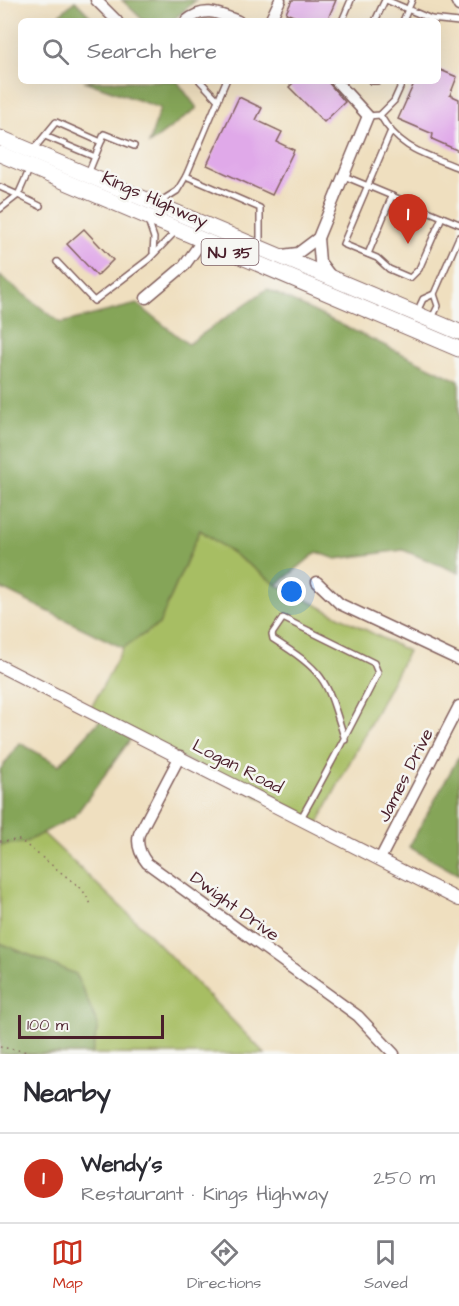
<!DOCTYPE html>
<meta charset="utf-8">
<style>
body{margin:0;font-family:"Architects Daughter",sans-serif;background:#f7f7f7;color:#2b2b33}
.scale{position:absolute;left:18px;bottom:15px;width:146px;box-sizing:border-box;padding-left:6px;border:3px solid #4a1f2b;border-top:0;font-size:16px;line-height:21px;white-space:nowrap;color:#4a1f2b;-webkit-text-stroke:4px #f6f6f2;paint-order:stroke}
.you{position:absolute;left:292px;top:592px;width:21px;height:21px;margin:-15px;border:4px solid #fff;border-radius:50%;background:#1a73e8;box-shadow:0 0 0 9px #1a73e833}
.badge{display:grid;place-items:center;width:39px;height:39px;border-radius:50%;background:#c8321e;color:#fff;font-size:20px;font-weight:700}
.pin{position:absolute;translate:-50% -50px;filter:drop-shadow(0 2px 3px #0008)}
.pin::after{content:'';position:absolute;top:32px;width:21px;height:18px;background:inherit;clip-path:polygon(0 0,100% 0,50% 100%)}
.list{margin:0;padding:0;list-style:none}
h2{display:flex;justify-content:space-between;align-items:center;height:78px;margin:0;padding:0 24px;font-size:26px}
h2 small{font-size:20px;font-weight:400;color:#7c7c81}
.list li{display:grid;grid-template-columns:39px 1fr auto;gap:18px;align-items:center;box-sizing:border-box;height:90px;padding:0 24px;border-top:2px solid #e1e1e2}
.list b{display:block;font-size:22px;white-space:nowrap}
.list p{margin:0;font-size:20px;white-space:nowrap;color:#7c7c81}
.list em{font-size:20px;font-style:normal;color:#7c7c81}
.icon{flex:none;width:33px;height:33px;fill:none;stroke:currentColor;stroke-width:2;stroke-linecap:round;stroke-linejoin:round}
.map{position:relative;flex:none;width:459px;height:1054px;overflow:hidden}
.search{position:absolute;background:#fff;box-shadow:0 6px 24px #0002;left:18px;right:18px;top:18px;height:66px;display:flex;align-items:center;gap:15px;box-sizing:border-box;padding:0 21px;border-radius:9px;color:#7c7c81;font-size:22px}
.sheet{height:168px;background:#fff}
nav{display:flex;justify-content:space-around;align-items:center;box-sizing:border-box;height:84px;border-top:2px solid #e1e1e2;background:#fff;font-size:16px;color:#7c7c81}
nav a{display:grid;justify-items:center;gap:3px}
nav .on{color:#c8321e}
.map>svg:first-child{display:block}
.green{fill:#a7be63;stroke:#786e47;stroke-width:1.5}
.forest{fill:#85a559;stroke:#686242;stroke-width:1.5}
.building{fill:#e0a9e9}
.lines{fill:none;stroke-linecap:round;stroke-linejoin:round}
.service-casing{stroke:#84625f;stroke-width:8}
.minor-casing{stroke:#84625f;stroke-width:13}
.tertiary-casing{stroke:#84625f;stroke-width:14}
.primary-casing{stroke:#84625f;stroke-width:17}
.path{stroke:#84625f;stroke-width:1.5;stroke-dasharray:1.5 4.5;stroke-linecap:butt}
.service{stroke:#fff;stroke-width:5}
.minor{stroke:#fff;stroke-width:10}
.tertiary{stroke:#fff;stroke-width:12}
.primary{stroke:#fff;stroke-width:15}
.labels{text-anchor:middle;stroke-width:5;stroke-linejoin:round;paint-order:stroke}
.shield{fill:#f6f6f2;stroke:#7e6067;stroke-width:1.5}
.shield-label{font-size:16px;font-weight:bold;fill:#4a1f2b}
.street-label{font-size:18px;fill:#4a1f2b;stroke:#f6f6f2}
</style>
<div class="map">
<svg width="459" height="1054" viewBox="0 0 459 1054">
<rect width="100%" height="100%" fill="#f6f6f2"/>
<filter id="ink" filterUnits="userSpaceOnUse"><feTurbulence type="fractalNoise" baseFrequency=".0167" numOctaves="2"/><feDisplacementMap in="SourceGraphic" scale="12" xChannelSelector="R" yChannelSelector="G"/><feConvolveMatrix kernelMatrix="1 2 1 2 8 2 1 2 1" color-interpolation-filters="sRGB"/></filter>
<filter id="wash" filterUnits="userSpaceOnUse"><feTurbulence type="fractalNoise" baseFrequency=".008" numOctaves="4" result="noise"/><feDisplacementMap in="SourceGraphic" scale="24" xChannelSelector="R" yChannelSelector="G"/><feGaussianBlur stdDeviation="1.35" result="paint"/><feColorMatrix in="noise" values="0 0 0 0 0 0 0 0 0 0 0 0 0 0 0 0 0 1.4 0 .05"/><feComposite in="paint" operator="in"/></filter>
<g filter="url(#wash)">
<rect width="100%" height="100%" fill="#efdfbf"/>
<g class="green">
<path d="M200 530 277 585 408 651 316 827 90 710 123 648 159 624Z"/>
<path d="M26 817 139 924 265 1054H0V821Z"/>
</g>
<g class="forest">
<path d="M122 0H196L172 21H144Z"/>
<path d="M75 1 95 21H52Z"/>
<path d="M84 81H177L197 108 149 144 160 108Z"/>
<path d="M0 276 61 323 137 304 188 344 267 289 459 381V573L403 550 336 559 317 552 277 585 200 530 159 624 123 648 0 588Z"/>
<path d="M103 717 135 733 75 816 24 843 0 845V770L20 743 59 765Z"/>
<path d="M459 756V875L409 847Z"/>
<path d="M0 943 76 974 98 1025 92 1054H0Z"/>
</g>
<g id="blocks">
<g class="building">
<path d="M292 0H336L327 21H305L286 13Z"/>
<path d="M438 69 457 77 450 95 459 99V151L432 139 433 134 398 119 415 81H438Z"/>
<path d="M295 81H327L345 102 324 122 289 87Z"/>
<path d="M239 97 262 108 256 120 282 132 277 142 294 150 272 195 207 165Z"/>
<path d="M84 229 113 260 97 276 67 244Z"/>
</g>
</g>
</g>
<g filter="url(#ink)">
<use href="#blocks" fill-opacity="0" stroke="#84625f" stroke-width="1.5"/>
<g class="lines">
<g class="service-casing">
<g id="service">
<path d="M386 0 431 19 430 21"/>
<path d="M431 19 459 22"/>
<path d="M342 21 351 0"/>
<path d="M375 21 385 0"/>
<path d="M403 21 412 0"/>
<path d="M200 81 218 100"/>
<path d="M226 81 186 176 260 208V245"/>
<path d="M372 81H377"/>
<path d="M380 115C399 149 425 154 459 168"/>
<path d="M368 116 380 115 394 101 403 81"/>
<path d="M390 133 343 244 377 258 389 269 410 278 419 269 442 217"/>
<path d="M45 136 95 157"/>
<path d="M101 142 104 134 134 146"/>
<path d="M33 150 56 122 101 142 88 174"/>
<path d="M344 176 459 224"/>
<path d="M0 187 18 195 30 168"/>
<path d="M161 201 177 191 186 176"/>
<path d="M0 209 18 195 40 206"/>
<path d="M148 220 154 238 153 252"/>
<path d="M368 254 392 196"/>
<path d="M57 262 94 301 149 259 176 231"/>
<path d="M434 294 459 237"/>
<path d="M416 314 423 299 434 294 438 306 432 318"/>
<path d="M301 818C328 771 353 722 378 673L374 663 283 618 272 634 273 639C328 674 326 680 345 740"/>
</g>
</g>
<g class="minor-casing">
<g id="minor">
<path d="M96 0 117 21"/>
<path d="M456 0 459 6"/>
<path d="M186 21C204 6 218 13 238 21"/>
<path d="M270 21 280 0"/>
<path d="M318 238 320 262 330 275"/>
<path d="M282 255 298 253 318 238 368 116 336 81"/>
<path d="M146 298 184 266 202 241"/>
<path d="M317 582 340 604 459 660"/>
<path d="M180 756 139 834C136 845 140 854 147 863L358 1016 394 1054"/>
<path d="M380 859 459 706"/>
</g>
</g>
<g class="tertiary-casing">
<path id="tertiary" d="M0 666 459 900"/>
</g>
<g class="primary-casing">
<g id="primary">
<path d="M0 138 459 332"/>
<path d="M0 154 459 349"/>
</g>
</g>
<g class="path">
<path d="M0 841 20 840 82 889 91 904"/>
<path d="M0 1047 40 1054"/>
</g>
<use href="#service" class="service"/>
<use href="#minor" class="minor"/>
<use href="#tertiary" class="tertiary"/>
<use href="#primary" class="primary"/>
</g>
</g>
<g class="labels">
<rect class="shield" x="201.5" y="239" width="57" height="26" rx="4.5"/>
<g class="shield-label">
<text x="230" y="258">NJ 35</text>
</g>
<g class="street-label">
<text transform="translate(155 199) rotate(24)" y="6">Kings Highway</text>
<text transform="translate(238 766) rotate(27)" y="6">Logan Road</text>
<text transform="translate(405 775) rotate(-63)" y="6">James Drive</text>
<text transform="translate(235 906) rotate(36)" y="6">Dwight Drive</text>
</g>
</g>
</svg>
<div class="scale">100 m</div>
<div class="you"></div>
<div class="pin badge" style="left:408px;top:244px">1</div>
<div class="search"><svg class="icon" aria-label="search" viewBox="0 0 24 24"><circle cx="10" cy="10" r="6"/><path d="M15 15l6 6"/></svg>Search here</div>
</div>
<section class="sheet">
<h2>Nearby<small></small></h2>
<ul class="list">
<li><span class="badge">1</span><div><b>Wendy's</b><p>Restaurant · Kings Highway</p></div><em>250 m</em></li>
</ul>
</section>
<nav>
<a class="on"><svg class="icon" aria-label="map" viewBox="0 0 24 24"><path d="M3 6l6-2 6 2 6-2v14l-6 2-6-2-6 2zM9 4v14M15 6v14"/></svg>Map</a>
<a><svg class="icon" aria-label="directions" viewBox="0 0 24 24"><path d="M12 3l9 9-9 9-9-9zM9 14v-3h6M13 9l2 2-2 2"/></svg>Directions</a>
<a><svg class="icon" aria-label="saved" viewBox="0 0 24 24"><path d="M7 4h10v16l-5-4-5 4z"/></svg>Saved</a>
</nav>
